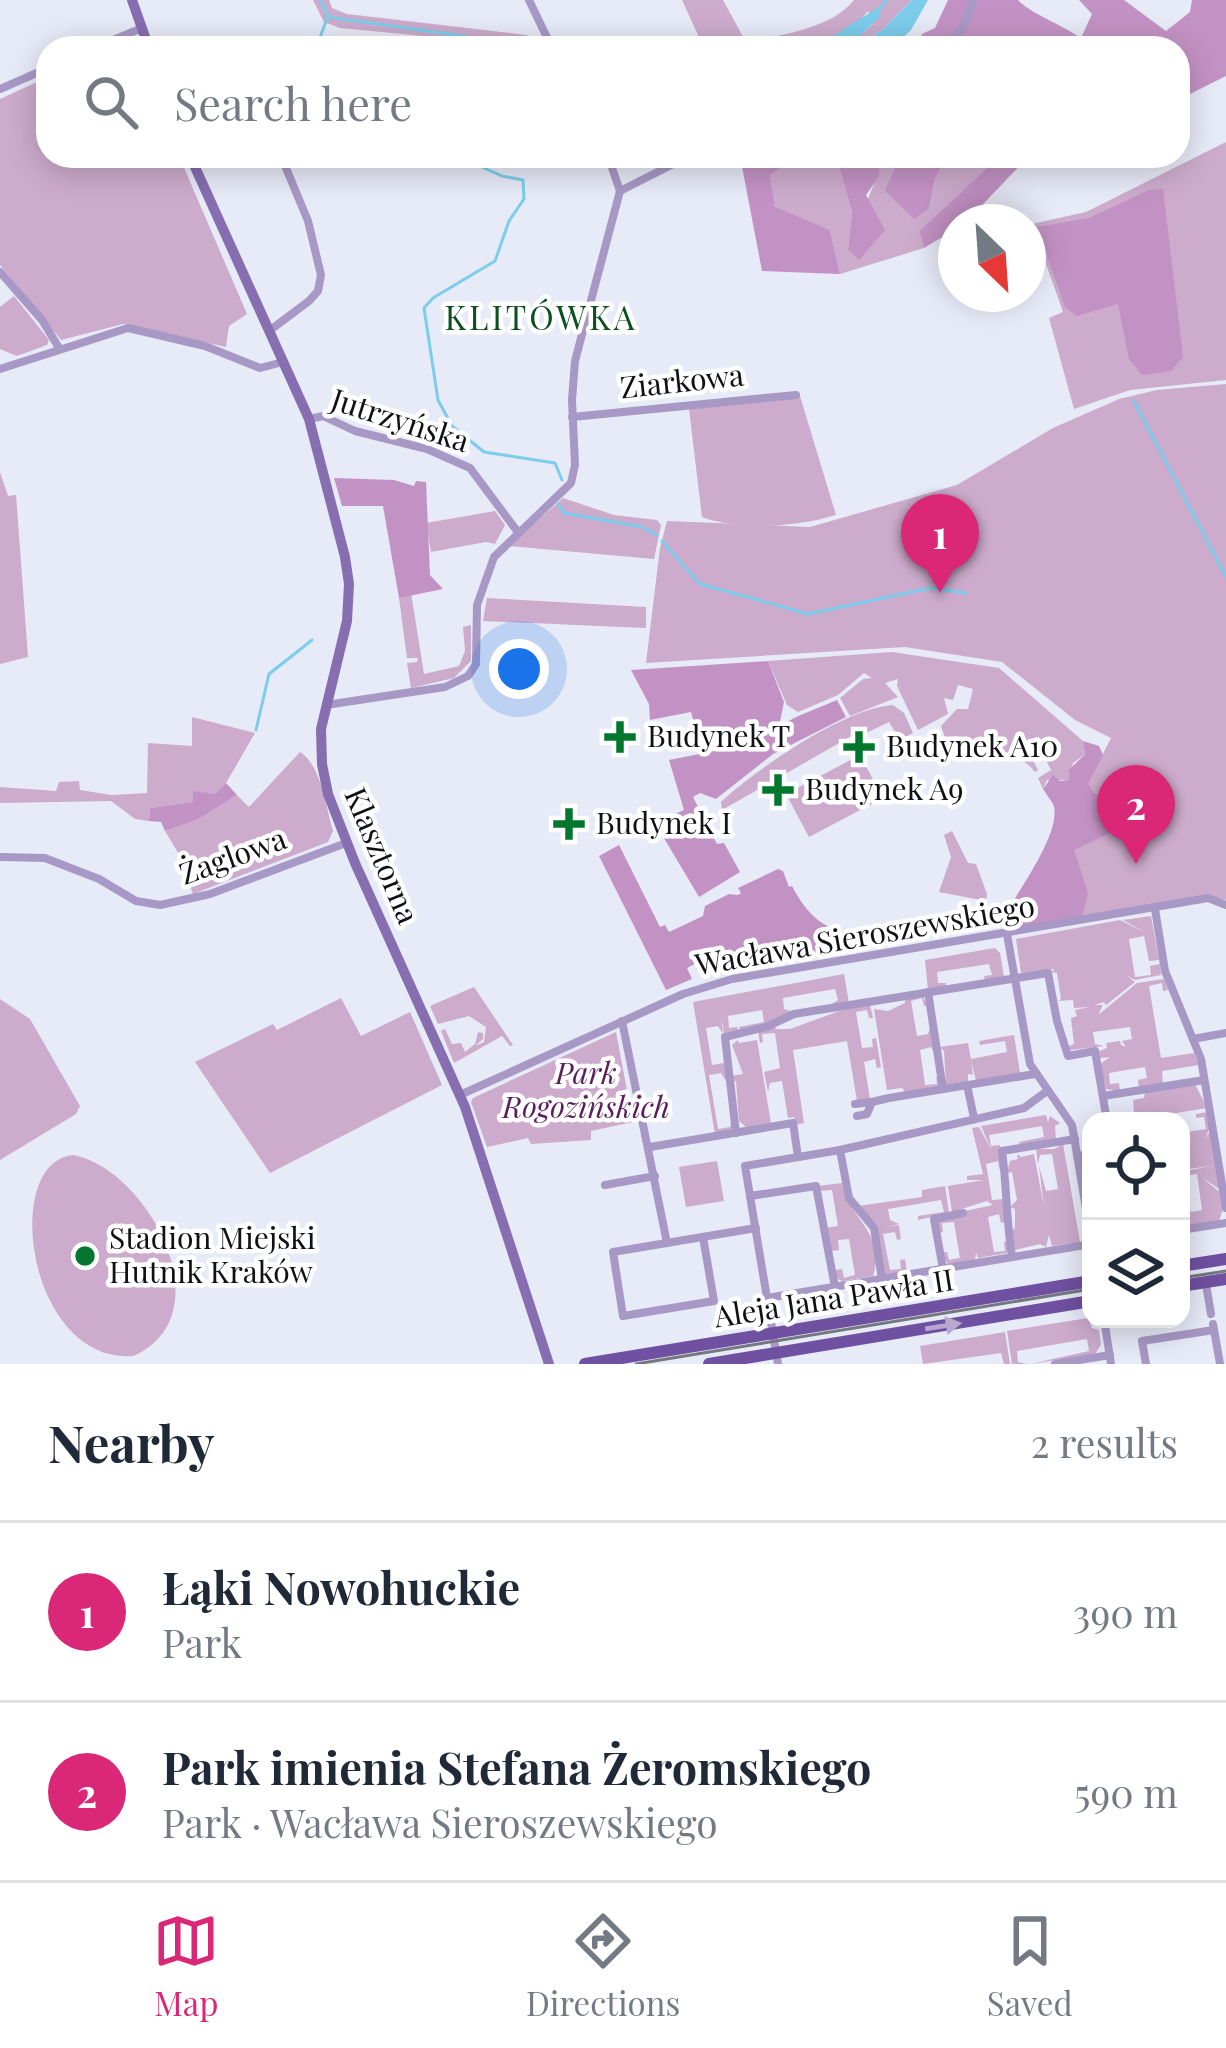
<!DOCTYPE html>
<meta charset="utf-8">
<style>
body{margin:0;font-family:"Playfair Display",serif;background:#f6f6f7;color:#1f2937}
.controls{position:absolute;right:36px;bottom:36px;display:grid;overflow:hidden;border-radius:24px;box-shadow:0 6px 30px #0003}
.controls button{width:108px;height:108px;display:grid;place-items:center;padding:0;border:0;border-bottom:3px solid #e0e1e3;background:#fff;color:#1f2937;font:60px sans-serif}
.compass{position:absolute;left:938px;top:204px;width:108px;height:108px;border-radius:50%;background:#fff;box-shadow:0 6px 30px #0003;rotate:155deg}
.you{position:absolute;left:519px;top:669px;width:42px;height:42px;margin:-30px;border:9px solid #fff;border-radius:50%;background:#1a73e8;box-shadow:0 0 0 18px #1a73e833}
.badge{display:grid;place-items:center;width:78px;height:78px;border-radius:50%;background:#db2777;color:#fff;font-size:39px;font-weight:700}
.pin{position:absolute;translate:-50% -99px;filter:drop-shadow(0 3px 6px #0008)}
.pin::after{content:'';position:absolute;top:63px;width:42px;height:36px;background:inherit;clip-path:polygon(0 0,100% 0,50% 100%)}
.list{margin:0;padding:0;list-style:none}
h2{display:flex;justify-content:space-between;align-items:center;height:156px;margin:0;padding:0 48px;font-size:51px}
h2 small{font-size:39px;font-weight:400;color:#747a83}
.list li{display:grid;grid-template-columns:78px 1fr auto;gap:36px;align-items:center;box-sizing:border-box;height:180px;padding:0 48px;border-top:3px solid #e0e1e3}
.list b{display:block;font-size:45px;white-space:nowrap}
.list p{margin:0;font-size:39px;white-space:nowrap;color:#747a83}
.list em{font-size:39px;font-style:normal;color:#747a83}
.icon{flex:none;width:66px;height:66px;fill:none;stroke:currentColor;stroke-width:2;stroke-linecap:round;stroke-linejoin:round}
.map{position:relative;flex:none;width:1226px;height:1364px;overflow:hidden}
.search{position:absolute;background:#fff;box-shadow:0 6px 30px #0003;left:36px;right:36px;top:36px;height:132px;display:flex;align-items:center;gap:30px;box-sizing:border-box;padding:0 42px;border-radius:36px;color:#747a83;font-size:45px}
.sheet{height:516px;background:#fff}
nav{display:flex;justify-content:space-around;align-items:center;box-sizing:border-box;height:168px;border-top:3px solid #e0e1e3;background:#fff;font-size:33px;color:#747a83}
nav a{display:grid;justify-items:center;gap:6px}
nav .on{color:#db2777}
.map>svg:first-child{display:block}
.green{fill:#ccabcc}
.forest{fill:#c392c4}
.water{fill:#7ccdeb}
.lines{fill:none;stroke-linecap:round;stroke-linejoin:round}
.stream{stroke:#7ccdeb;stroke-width:3}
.street{stroke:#a798c5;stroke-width:8}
.secondary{stroke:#876eb0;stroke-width:10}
.primary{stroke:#7050a1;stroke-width:12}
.tram{stroke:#75777f;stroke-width:3}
.oneway{fill:#b8a8d0}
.poi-dot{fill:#00772c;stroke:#fff;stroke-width:4.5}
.labels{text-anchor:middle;stroke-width:9;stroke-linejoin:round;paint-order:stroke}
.street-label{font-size:30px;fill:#101116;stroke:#fff}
.poi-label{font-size:30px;fill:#101116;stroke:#fff;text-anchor:start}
.park-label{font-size:30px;font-style:italic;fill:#591e5b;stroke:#fff}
.neighbourhood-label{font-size:33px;letter-spacing:3px;fill:#0d4f1f;stroke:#fff}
</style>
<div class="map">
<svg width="1226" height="1364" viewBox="0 0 1226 1364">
<rect width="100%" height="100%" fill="#e7eaf7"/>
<g class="green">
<path d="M313 0H329L332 8 347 14 527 35 531 43 545 48 340 28 324 22Z"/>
<path d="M682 0H723L747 44C782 33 830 30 854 0H912L882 30 860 44 852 42 873 24 868 11C833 58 748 48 695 48L702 44Z"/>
<path d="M48 77V156H179L247 314 229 326 226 347 123 324 61 340 0 265V99Z"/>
<path d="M1226 142V380L1130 390 1074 409 1049 318 1063 312 1032 224 1086 212Z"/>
<path d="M800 156H836L852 212 848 249C857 221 879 182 880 156H890L895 168 929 209 935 179 947 156H975L990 165 919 231 924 248 840 274 830 230 775 208 770 175Z"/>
<path d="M14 296 49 340 47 345 17 356 0 349V307Z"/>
<path d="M1226 384V900L1208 896 1018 927 1014 917 1020 915 1111 738 1075 720 1002 662 905 647 646 663 660 548 667 521 810 527 957 485 1053 428 1119 399 1157 390Z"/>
<path d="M800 396 836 515C797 527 740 531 702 517L689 409Z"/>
<path d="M0 472 8 496 16 495 28 657 0 664Z"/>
<path d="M563 498 614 515 657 520 661 525 654 559 509 546Z"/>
<path d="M495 511 505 525 495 544 486 542 431 552 426 523Z"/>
<path d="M411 593 424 674 459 666 465 651 463 627 471 625V661L454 678 411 688 407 663 417 662 418 658H407L399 598Z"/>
<path d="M487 598 646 607V628L483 621Z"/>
<path d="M892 652 999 668 1083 741 1085 754 1073 763 1069 780H1047L1043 789 1038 778 1051 770 1042 752 1031 757 1038 770 1035 772C1012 742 985 766 956 756L959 751 955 743 946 740 941 726 957 709H968L973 689 958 685 953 700 944 698 948 714 918 730 897 686 898 679 885 683 898 697 850 716 840 698 863 679 872 678 864 673 838 695 798 712 787 705 768 661Z"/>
<path d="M893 705 904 713 913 733 900 740 889 722 858 737 855 734 722 810 721 802C756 769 845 708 893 705Z"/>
<path d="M192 717 255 733 226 783 215 794 193 792 194 802 150 808 149 821 135 819 111 801 0 803V787L56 791 59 782 79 781 80 790 111 795 147 793 148 743 192 746Z"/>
<path d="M300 752C321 765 326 807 333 831L328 842 193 894 180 856 165 831 197 820 237 795 249 807Z"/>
<path d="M860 755 883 798 809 837 786 794Z"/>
<path d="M952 831 968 863 976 864 987 894 986 901 939 892 951 857 944 835Z"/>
<path d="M1151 916 1159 960 1149 961 1144 936 1129 939 1135 977 1151 975 1150 966 1160 964 1161 975 1135 980 1126 975 1135 982 1106 1005 1104 1002 1095 1005H1103L1098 1015 1137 983 1164 979 1168 990 1163 991 1162 983 1149 986 1161 1058 1194 1053 1199 1065 1162 1071 1163 1085 1139 1088 1138 1080 1147 1078 1145 1067 1109 1073 1110 1084 1119 1083 1120 1091 1106 1089 1100 1064 1110 1057 1100 1058 1099 1051 1107 1048 1106 1043 1120 1041 1121 1045 1126 1047 1122 1041 1132 1039 1130 1027 1093 1032 1095 1044 1104 1046 1070 1050 1069 1046 1074 1044 1071 1018 1077 1016 1075 1010 1089 1007 1074 1008 1073 1000 1058 1001 1061 999 1057 973 1051 972 1055 969 1021 973 1016 939 1120 920 1146 933 1123 920Z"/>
<path d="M995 948 1000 953 1004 977 985 980 984 976 992 975 989 964 937 972 938 983H946V987L928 990 925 960Z"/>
<path d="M844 974 849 1003 829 1006 838 1000 835 989 783 998 784 1009 793 1012 763 1026 740 1030 739 1027 764 1022 762 1010 728 1016 729 1028 737 1027 738 1030 724 1033 721 1017 723 1034 718 1026 706 1028 712 1065 724 1063 726 1053V1081L721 1073 709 1075 718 1129 730 1127 732 1119V1129L715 1134 693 1002Z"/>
<path d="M474 987 513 1045 510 1046 502 1036 454 1063 441 1031 445 1029 452 1044 461 1043 465 1052 475 1044 478 1032 483 1033V1039L475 1046 484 1042 486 1027 469 1016 438 1024 430 1006Z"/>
<path d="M923 996 927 1006H924L922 998 911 1001 917 1036 928 1034 931 1026 936 1056 931 1047 920 1050 925 1085 937 1084 936 1076 940 1083 938 1086 905 1092 902 1088 887 1090 874 1009 888 1011 905 1003V998Z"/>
<path d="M341 998 361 1036 410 1012 442 1085 270 1173 195 1062 273 1024 277 1030Z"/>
<path d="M0 999 30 1019 80 1106 76 1114 0 1160Z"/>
<path d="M870 1005 873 1018H869L867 1010 856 1012 862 1048 873 1047 872 1039 876 1038 881 1067 877 1068 875 1059 864 1062 870 1099 857 1101 847 1041 793 1050 804 1123 795 1125 794 1117 788 1118 782 1081 770 1083 768 1092 764 1072 780 1068 775 1033 762 1034 763 1042 760 1043 758 1031 774 1025 776 1029H790L842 1010Z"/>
<path d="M616 1032 633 1122 591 1131V1140L531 1144 528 1138 487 1147 471 1102 473 1098Z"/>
<path d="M1014 1035 1020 1073 976 1081 971 1060 973 1075 968 1074V1081L946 1085 944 1051 939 1047 968 1043 971 1059 1007 1052 1005 1041 980 1045 979 1041Z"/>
<path d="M738 1040 739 1043 757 1040 771 1123 746 1127 739 1121 736 1081 731 1083V1076L743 1074 732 1045Z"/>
<path d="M1195 1084 1207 1108 1127 1121 1125 1113 1134 1112 1133 1100 1144 1098 1145 1092Z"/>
<path d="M1208 1112 1210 1127 1205 1139 1211 1130 1221 1190 1201 1177 1221 1193 1224 1207 1219 1221 1189 1226 1185 1204H1189L1191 1212 1202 1210 1197 1174 1185 1176 1189 1202H1185L1181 1172 1211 1166 1181 1170V1133L1206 1129 1204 1117 1196 1118V1114Z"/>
<path d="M1046 1115 1048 1122 1050 1116 1060 1123 1055 1126 1056 1140 1020 1146 1019 1142 1044 1137 1042 1126 989 1135 991 1146 1000 1145 1003 1170 1000 1171 998 1161 986 1164 992 1200 1004 1199 1005 1222 1001 1223 999 1214 988 1217 994 1252 1005 1251 1004 1242 1008 1241 1007 1253 978 1258 976 1253 975 1259 948 1266 942 1252H947L949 1260 960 1258 954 1222 942 1223 943 1232 939 1233 937 1223 965 1211 993 1205 987 1201 952 1212 948 1186 984 1180H967V1176L983 1174 972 1128 979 1127 992 1151 981 1126Z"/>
<path d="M1063 1144 1080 1242 1052 1246 1049 1235 1046 1247 1040 1244 1015 1250 1011 1231 1015 1228V1209L1010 1207 1017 1200 1012 1172 1007 1173 1010 1161 1018 1159 1017 1154 1021 1157 1034 1154 1044 1207 1039 1166 1046 1191 1058 1189 1052 1154 1040 1155 1038 1164 1036 1149H1054Z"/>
<path d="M73 1155C148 1169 226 1315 133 1356 28 1364 0 1162 73 1155Z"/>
<path d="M717 1161 724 1201 686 1207 679 1167Z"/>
<path d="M842 1183C848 1218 887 1233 873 1276L842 1281 836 1278 835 1270 842 1269 844 1278 855 1275 849 1239 838 1240 839 1250 831 1251 825 1228 838 1226 832 1190 819 1191 818 1186Z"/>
<path d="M945 1186 949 1213 918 1220V1216L944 1212 941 1200 888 1209 890 1220 899 1224 885 1227 899 1225 901 1239 897 1240 895 1232 883 1234 890 1270 901 1269 900 1260 905 1259 907 1273 885 1274 875 1229 858 1206 922 1197V1190Z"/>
<path d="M1088 1318 1092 1328 1099 1330 1101 1345 1095 1354 1030 1364 1089 1351 1087 1339 1017 1351 1018 1362 1027 1364H1012L1007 1331Z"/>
<path d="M1005 1332 1010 1364H1004L1001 1353 923 1364 920 1346Z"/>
</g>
<g class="forest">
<path d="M948 0H1018C1028 12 1064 26 1081 38L1092 14 1079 0H1124L1166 31 1190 12 1192 0H1226V76L1178 100V48H911L919 44 922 34 935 28Z"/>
<path d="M740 156H800L770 175 775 207 830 230 840 274 762 271Z"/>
<path d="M836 156H880L879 176 866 195 885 230 859 260 848 249 852 212Z"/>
<path d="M890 156H947L935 179 929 209 914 219 885 191 895 168Z"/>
<path d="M975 156H1029L966 222H956V229L924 248 919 231 989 166Z"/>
<path d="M1163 189 1183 357 1171 371 1142 375 1129 359 1118 304 1077 316 1065 307 1037 227 1089 218 1149 190Z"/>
<path d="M334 478 394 480 414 486 416 481 426 482 430 575 443 589 399 598 383 506H342Z"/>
<path d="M768 661 784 702 780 722C754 741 731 743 700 747L691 712 650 720 649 704 631 670Z"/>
<path d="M837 700 846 717 773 754 716 799 700 793 693 797 717 844 724 843 740 872 699 897 655 823 684 810 669 760 745 745 796 717Z"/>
<path d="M1083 741 1099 746 1103 755 1088 784 1095 794 1122 804 1127 825 1074 850 1088 893 1082 917 1018 927 1011 905C1023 884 1063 828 1053 804 1050 799 1046 794 1043 789L1053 775 1060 781 1069 780V770L1085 754Z"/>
<path d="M226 783 237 795 197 820 165 831 161 822 149 821 150 808 193 802V791L215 794Z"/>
<path d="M619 845 660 927 665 925 669 932 703 916 705 906 729 894 738 895 741 893 738 888 778 869 783 871 789 887 792 886C808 916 823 930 857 934L861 947 730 969 720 951 687 968 692 979 666 990 599 856Z"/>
</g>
<path class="water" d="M912 0H928L911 30 892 48H771L824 42 877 8 881 16 853 42 860 44 882 30Z"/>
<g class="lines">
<g class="stream">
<path d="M320 0 328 16 335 18 547 48"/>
<path d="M877 12 887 0"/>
<path d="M316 48 328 16"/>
<path d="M457 156 502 176 523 180 524 199 509 221 495 261 433 298 424 308 438 400 452 426 484 452 555 463 562 480"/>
<path d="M1134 401 1226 577"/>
<path d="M558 504 564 513 642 527 657 535"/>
<path d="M662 541 700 584 808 614 930 588 966 593"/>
<path d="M256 730 269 674 312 640"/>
</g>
<g class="street">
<path d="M529 0 552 48"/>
<path d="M245 44 247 48"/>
<path d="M94 48 142 28"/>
<path d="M942 48 962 29 973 0"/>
<path d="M0 89 48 68"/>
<path d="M620 191 689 156"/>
<path d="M0 272 42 320 59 348"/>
<path d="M269 331 309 301 318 291 321 275 308 221 281 156"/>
<path d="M0 369 128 328 205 346 260 368 283 362"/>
<path d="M572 417 796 395"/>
<path d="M309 419 323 416 355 431 427 449 470 468 517 531"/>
<path d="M326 705 445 687 468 676 476 664 477 605 494 557 571 483 575 465 572 400 575 361 620 191 608 156"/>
<path d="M0 857 45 858 99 879 136 901 160 905 210 894 346 843"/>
<path d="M1155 909 1165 971 1201 1059 1226 1208"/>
<path d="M1007 934 1030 1064 1072 1125 1091 1238"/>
<path d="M928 992 943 1089"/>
<path d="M622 1021 667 1243"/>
<path d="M1193 1039 1226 1033"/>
<path d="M967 1085 974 1118"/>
<path d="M460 1095 683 994 732 979 1208 898 1226 905"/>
<path d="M1103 1096 1204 1080"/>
<path d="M855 1104 872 1102"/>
<path d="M857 1116 867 1114 872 1102 889 1098 1035 1074"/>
<path d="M736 1133 725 1037 766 1027 794 1014 1048 973 1057 1021 1068 1056 1095 1051 1107 1121"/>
<path d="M650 1147 793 1123 798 1157"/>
<path d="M840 1150 849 1198 874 1228 882 1279"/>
<path d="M1077 1156 1091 1154"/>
<path d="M605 1185 655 1176"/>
<path d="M750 1196 816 1186 835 1287"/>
<path d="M1181 1230 1226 1223"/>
<path d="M703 1237 714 1301 623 1316 613 1252 756 1228"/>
<path d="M1012 1256C1006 1220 1007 1187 1002 1151L1075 1139"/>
<path d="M943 1269 934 1219 963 1213"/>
<path d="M1206 1284 1211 1314"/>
<path d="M767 1298 1091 1244"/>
<path d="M1104 1319 1111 1364"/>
<path d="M1213 1324 1220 1364"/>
<path d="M778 1364 745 1166 840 1150 1024 1108 1047 1091"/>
<path d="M1055 1364 1110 1355"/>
<path d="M1146 1364 1142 1341 1214 1330"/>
</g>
<g class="secondary">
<path d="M132 0 149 48"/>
<path d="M190 156 309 419 345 557 349 584 347 621 321 729 322 764 328 794 355 863 465 1107 549 1364"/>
</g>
<g class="primary">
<path d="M1181 1266 1226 1259"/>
<path d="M1181 1286 1226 1279"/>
<path d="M585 1364 1091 1281"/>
<path d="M709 1364 1091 1301"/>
</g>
<g class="tram">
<path d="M1181 1278 1226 1271"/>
<path d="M636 1364 1091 1289"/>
</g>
</g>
<defs><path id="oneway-solid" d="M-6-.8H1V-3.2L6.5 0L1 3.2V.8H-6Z" transform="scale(3)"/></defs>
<use class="oneway" href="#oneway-solid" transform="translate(943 1326) rotate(-9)"/>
<g class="poi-dot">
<path d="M614 719h12v12h12v12h-12v12h-12v-12h-12v-12h12z"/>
<path d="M853 729h12v12h12v12h-12v12h-12v-12h-12v-12h12z"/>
<path d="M772 772h12v12h12v12h-12v12h-12v-12h-12v-12h12z"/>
<path d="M563 806h12v12h12v12h-12v12h-12v-12h-12v-12h12z"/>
<circle cx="85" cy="1256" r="12"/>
</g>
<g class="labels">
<g class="street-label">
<text transform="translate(682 382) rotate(-6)" y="10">Ziarkowa</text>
<text transform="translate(400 421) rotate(18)" y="10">Jutrzyńska</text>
<text transform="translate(381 856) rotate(67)" y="10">Klasztorna</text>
<text transform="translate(233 857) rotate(-20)" y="10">Żaglowa</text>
<text transform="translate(865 936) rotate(-10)" y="10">Wacława Sieroszewskiego</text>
<text transform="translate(834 1299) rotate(-9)" y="10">Aleja Jana Pawła II</text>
</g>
<g class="poi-label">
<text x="647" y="747">Budynek T</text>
<text x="886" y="757">Budynek A10</text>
<text x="805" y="800">Budynek A9</text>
<text x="596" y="834">Budynek I</text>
<text x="109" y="1249">Stadion Miejski<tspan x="109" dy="34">Hutnik Kraków</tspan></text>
</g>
<g class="park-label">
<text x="586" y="1084">Park<tspan x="586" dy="34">Rogozińskich</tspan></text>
</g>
<g class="neighbourhood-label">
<text x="541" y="330">KLITÓWKA</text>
</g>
</g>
</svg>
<div class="controls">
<button><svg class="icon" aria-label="locate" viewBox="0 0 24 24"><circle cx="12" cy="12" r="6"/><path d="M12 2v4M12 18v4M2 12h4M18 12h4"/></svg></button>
<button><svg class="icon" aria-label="layers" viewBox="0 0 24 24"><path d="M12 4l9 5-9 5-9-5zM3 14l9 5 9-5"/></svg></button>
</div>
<svg class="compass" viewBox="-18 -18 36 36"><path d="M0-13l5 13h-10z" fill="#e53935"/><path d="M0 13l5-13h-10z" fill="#747a83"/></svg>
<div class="you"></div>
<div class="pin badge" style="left:940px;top:593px">1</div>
<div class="pin badge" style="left:1136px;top:864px">2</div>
<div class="search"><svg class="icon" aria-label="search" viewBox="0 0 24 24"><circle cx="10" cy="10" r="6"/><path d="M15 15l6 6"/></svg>Search here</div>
</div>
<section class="sheet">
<h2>Nearby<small>2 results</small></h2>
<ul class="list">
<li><span class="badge">1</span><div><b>Łąki Nowohuckie</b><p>Park</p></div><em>390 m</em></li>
<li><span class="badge">2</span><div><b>Park imienia Stefana Żeromskiego</b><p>Park · Wacława Sieroszewskiego</p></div><em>590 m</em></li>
</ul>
</section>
<nav>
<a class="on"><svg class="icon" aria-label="map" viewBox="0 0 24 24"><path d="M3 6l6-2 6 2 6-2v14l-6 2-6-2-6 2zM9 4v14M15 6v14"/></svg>Map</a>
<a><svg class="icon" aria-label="directions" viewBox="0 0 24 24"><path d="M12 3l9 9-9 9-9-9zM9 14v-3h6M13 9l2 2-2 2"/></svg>Directions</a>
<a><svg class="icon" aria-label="saved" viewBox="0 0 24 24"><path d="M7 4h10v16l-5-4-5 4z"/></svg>Saved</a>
</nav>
